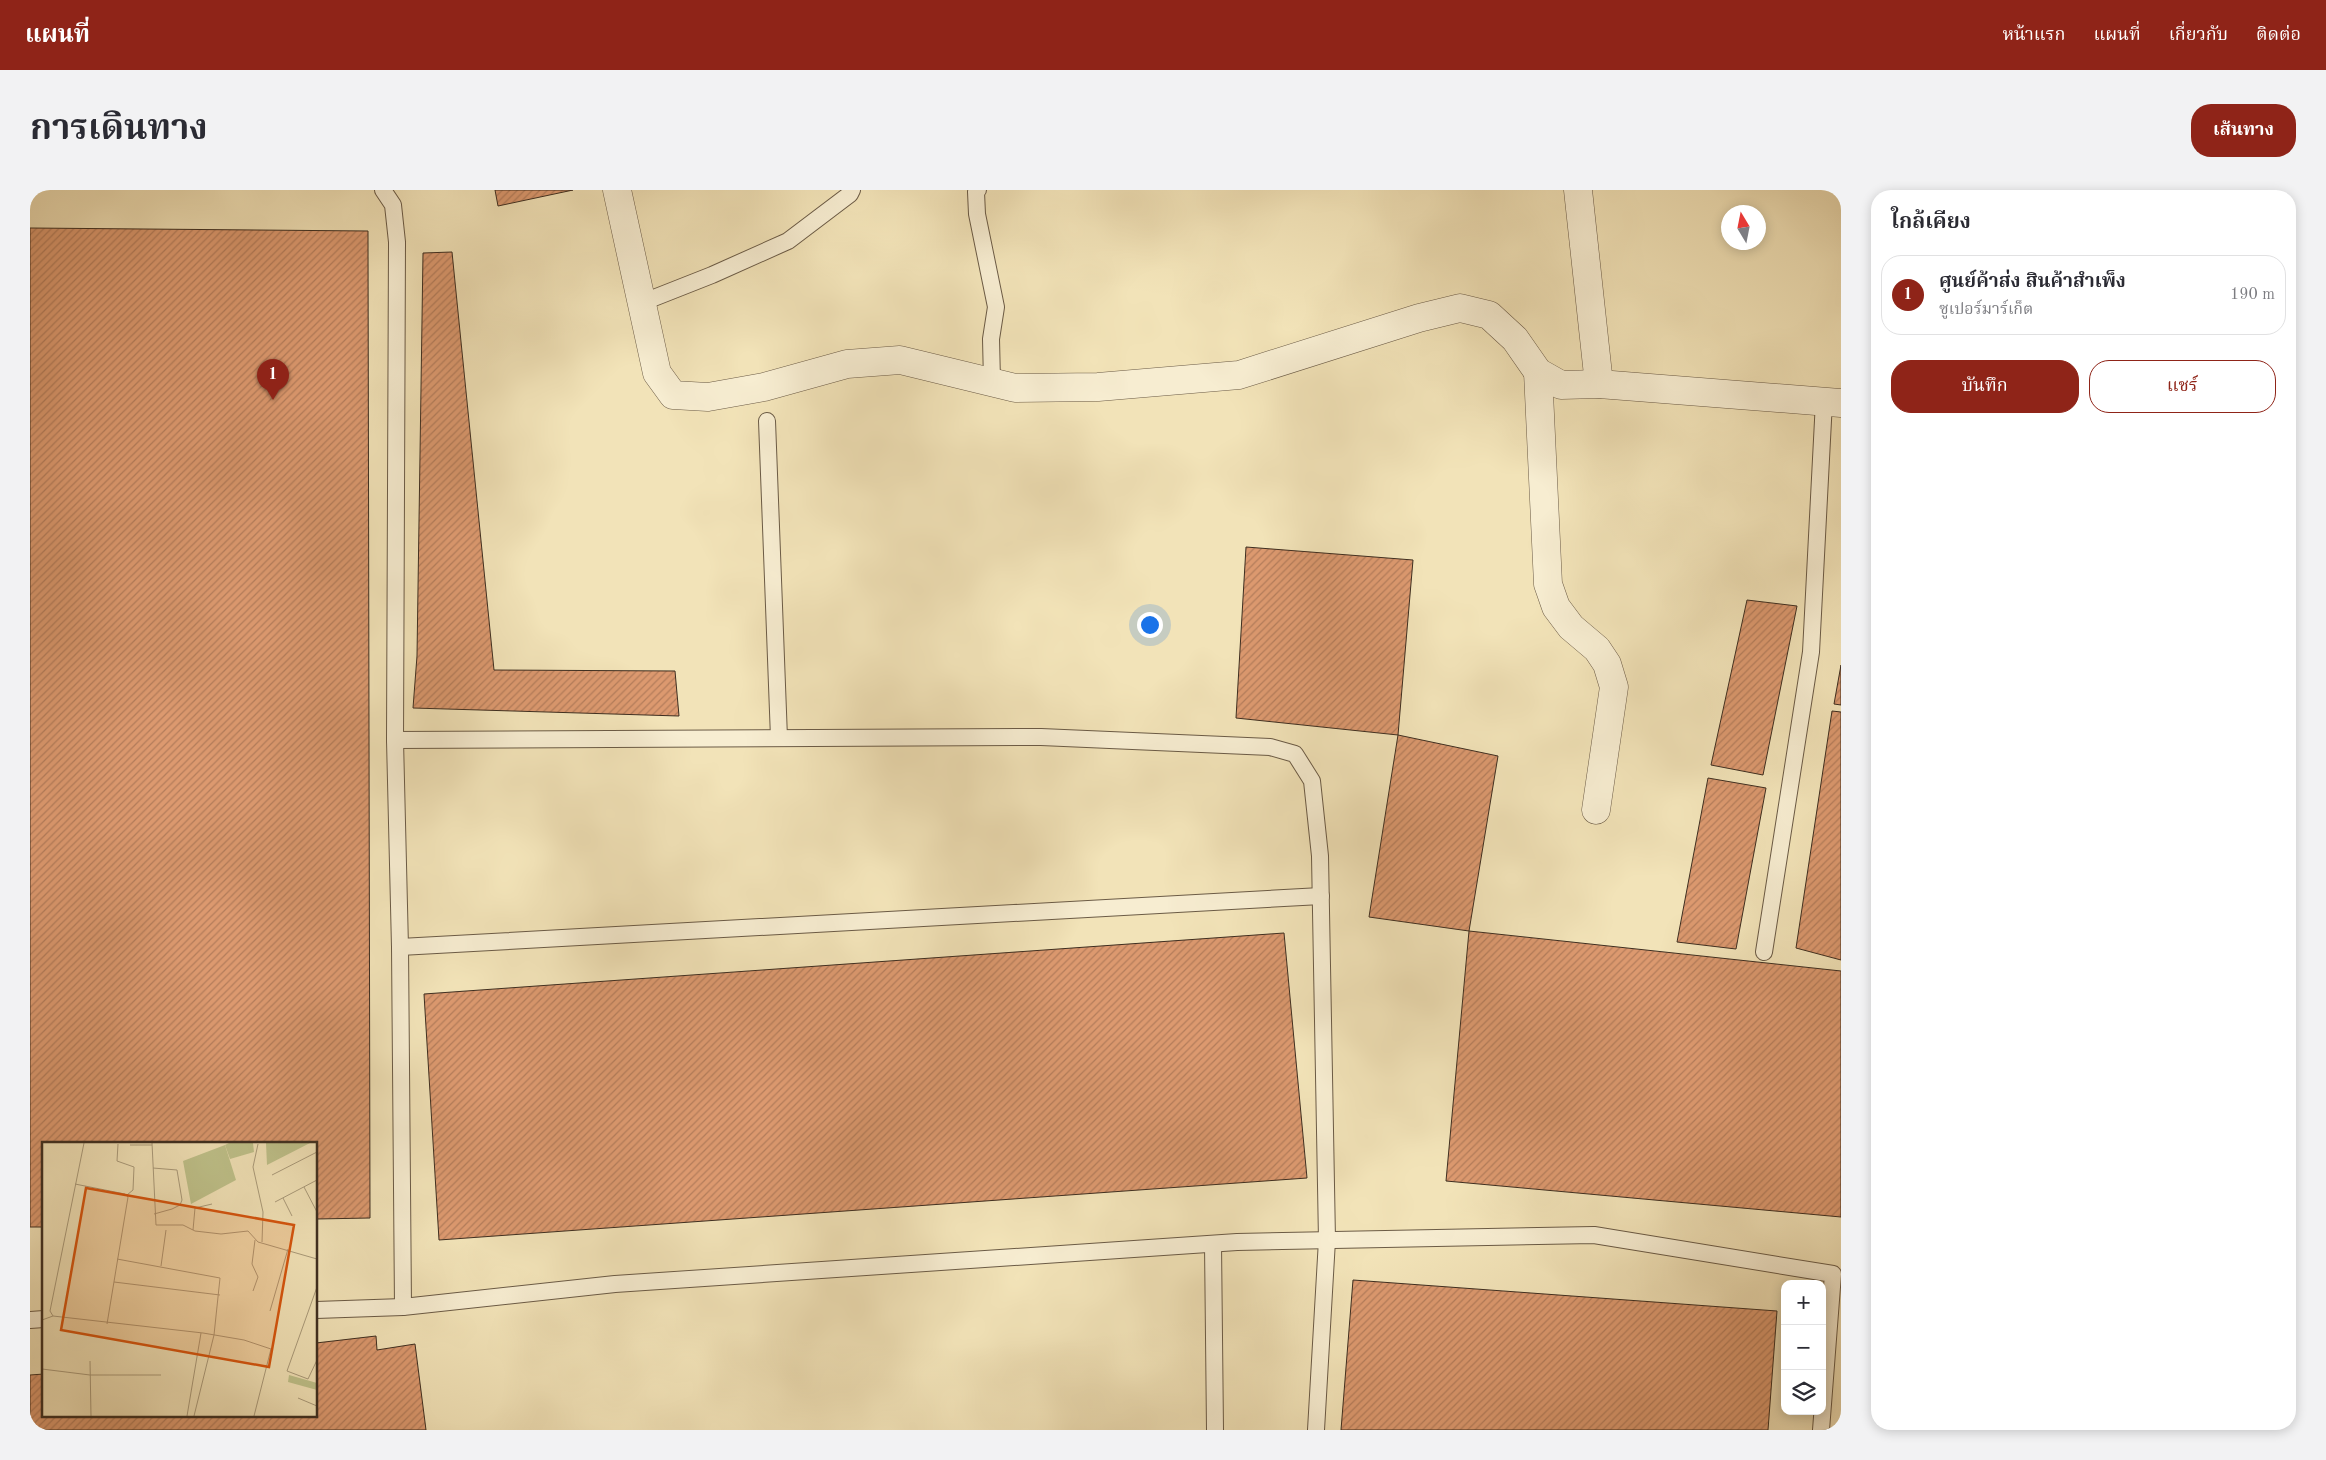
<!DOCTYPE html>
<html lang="th">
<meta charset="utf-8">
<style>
body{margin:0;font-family:"Old Standard TT","Noto Serif Thai",serif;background:#f2f2f3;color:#2b2b33}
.controls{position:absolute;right:15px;bottom:15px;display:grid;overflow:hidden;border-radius:10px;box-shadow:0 2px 12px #0003}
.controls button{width:45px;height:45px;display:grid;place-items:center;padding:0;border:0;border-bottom:1px solid #e1e1e2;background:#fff;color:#2b2b33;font:25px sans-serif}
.compass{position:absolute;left:1691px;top:15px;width:45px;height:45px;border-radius:50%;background:#fff;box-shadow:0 2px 12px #0003;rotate:350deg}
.you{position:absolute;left:1119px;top:434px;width:18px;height:18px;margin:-12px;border:4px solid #fff;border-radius:50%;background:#1a73e8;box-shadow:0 0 0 8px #1a73e833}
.badge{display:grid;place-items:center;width:32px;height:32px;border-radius:50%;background:#8f2418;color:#fff;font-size:16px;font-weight:700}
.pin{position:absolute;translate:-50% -41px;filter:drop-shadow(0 1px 2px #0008)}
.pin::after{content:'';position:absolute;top:26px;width:18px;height:15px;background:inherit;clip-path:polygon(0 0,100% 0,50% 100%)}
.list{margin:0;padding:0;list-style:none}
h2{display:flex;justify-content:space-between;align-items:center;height:65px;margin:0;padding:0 20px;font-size:21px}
h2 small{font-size:16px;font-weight:400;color:#7c7c81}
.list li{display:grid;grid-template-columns:32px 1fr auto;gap:15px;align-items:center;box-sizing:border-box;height:80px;margin:0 10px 10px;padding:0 10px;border:1px solid #e1e1e2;border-radius:20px}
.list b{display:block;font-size:19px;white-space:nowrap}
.list p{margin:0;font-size:16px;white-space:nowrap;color:#7c7c81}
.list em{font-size:16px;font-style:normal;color:#7c7c81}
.actions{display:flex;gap:10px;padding:15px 20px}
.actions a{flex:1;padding:11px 0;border:1px solid #8f2418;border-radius:20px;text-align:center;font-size:18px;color:#8f2418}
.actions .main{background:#8f2418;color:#fff}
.icon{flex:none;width:28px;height:28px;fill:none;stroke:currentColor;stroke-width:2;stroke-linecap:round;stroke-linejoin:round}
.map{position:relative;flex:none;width:1811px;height:1240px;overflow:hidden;border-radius:20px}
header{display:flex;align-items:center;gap:30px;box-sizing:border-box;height:70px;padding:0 25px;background:#8f2418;color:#fff}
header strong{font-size:24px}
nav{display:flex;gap:28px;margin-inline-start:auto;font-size:18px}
.intro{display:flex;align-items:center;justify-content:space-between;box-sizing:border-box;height:120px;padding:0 30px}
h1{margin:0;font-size:35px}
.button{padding:12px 22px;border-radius:20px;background:#8f2418;color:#fff;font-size:18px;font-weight:700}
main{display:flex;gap:30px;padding:0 30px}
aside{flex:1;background:#fff;border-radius:20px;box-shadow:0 2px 12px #0003}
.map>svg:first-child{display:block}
.building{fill:url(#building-hatch);stroke:#3e2e20}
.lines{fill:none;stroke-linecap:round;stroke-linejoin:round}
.service-casing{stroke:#6b5b46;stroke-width:18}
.minor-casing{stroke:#6b5b46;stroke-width:29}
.service{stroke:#f7edd1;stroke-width:16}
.minor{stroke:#f7edd1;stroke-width:28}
.inset-road{fill:none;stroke:#aa9b7b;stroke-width:1}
.view{fill:#d7550e;fill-opacity:0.15;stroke:#d7550e;stroke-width:2.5}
.inset-edge{fill:none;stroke:#3e2e20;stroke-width:2.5}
</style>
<header>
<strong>แผนที่</strong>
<nav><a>หน้าแรก</a><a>แผนที่</a><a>เกี่ยวกับ</a><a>ติดต่อ</a></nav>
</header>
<div class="intro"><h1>การเดินทาง</h1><a class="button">เส้นทาง</a></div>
<main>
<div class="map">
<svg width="1811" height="1240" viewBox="0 0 1811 1240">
<defs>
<pattern id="building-hatch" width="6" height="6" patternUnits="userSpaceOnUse" patternTransform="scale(1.25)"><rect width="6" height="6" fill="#dc996f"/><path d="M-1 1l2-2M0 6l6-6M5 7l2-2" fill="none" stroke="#b47d5b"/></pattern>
</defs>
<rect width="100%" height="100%" fill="#f2e3b8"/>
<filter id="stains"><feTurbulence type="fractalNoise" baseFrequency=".004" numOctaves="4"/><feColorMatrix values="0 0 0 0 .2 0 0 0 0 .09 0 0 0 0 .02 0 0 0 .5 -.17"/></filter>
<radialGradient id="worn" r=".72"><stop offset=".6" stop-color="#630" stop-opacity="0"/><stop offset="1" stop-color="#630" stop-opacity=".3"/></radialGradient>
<g class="building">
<path d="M465 0H543L468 16Z"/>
<path d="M0 38 338 41 340 1028 286 1029V954H14V1037H0Z"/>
<path d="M422 62 464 480 645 481 649 526 383 518 387 466 393 63Z"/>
<path d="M1216 357 1383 370 1368 545 1206 528Z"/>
<path d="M1717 410 1767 416 1733 585 1681 575Z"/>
<path d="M1811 475V515L1804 514Z"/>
<path d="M1802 521 1811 522V770L1766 758Z"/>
<path d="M1368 545 1468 566 1439 741 1339 727Z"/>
<path d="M1678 588 1736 598 1706 759 1647 752Z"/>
<path d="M1439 741 1811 781V1027L1416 991Z"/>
<path d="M1254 743 1277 988 409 1050 394 804Z"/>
<path d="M1323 1090 1747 1121 1738 1240H1311Z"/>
<path d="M346 1146 347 1160 385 1154 396 1240H0V1185L14 1184V1226H286V1153Z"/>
</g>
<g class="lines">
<g class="service-casing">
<g id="service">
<path d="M353 0 363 15 367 52 365 550 370 757 373 1117"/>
<path d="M948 0 946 2 947 24 966 117 961 149 962 191"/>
<path d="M611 113 682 85 758 51 820 4 822 0"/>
<path d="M737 231 749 548"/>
<path d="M365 550 1011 547 1240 557 1265 564 1282 591 1290 666 1297 1050 1286 1240"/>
<path d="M370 757 1291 706"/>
<path d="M1734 762 1781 462 1794 211"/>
<path d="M1183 1054 1185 1240"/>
<path d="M286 1120 373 1117 585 1094 1207 1052 1564 1045 1803 1084 1791 1240"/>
<path d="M0 1130 14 1129"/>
</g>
</g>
<g class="minor-casing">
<g id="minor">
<path d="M587 0 627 183 643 205 678 207 734 197 817 174 870 170 985 198 1068 197 1209 185 1389 128 1430 118 1459 125 1485 149 1508 182 1531 195 1569 194 1811 213"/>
<path d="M1548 0 1569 194"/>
<path d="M1508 182 1518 394 1526 417 1541 437 1567 459 1577 474 1584 497 1566 620"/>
</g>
</g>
<use href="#service" class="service"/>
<use href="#minor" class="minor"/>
</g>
<g transform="translate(12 952)">
<rect width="275" height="275" fill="#f2e3b8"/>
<path d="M224 1H268L225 23ZM183 3 194 38 149 62 141 19ZM247 233 275 241V248L246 240Z" fill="#bfc28b"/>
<path d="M187 1H211L212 10 188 17 183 3Z" fill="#bfc28b"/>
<path class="inset-road" d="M110 1 114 83H141L153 89 179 92 206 89 216 100 275 117M76 2 75 19 92 25 91 48 85 53M216 2 211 25 221 70 220 100M88 3H110M111 26 135 28 140 58 138 63 130 67 112 72M230 33 275 10M33 42 83 52 86 55 65 182M262 45 275 70M241 56 250 74M233 60 275 38M151 88 153 66 170 62M75 117 178 136 172 193 152 274M119 124 124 88M72 140 178 153M275 145 245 229 266 237 275 218M211 149 216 135 210 122 213 98M228 169 246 107M11 174 8 169 42 1M0 178 11 174 161 191 202 198 229 207 212 274M48 219 49 274M0 227 48 233H119M256 256 275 264M145 274 159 191"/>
<path class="view" d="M44 46 252 83 227 225 19 188Z"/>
<rect width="275" height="275" class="inset-edge"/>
</g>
<rect width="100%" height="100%" filter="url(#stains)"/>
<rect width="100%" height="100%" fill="url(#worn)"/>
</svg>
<div class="controls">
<button>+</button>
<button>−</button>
<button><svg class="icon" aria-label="layers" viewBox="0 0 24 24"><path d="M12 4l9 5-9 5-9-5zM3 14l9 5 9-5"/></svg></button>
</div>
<svg class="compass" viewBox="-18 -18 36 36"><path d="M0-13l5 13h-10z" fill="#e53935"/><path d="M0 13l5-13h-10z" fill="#7c7c81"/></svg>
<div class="you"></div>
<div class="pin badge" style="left:243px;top:210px">1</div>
</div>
<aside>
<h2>ใกล้เคียง<small></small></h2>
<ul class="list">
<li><span class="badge">1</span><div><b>ศูนย์ค้าส่ง สินค้าสำเพ็ง</b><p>ซูเปอร์มาร์เก็ต</p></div><em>190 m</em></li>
</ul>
<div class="actions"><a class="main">บันทึก</a><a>แชร์</a></div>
</aside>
</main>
